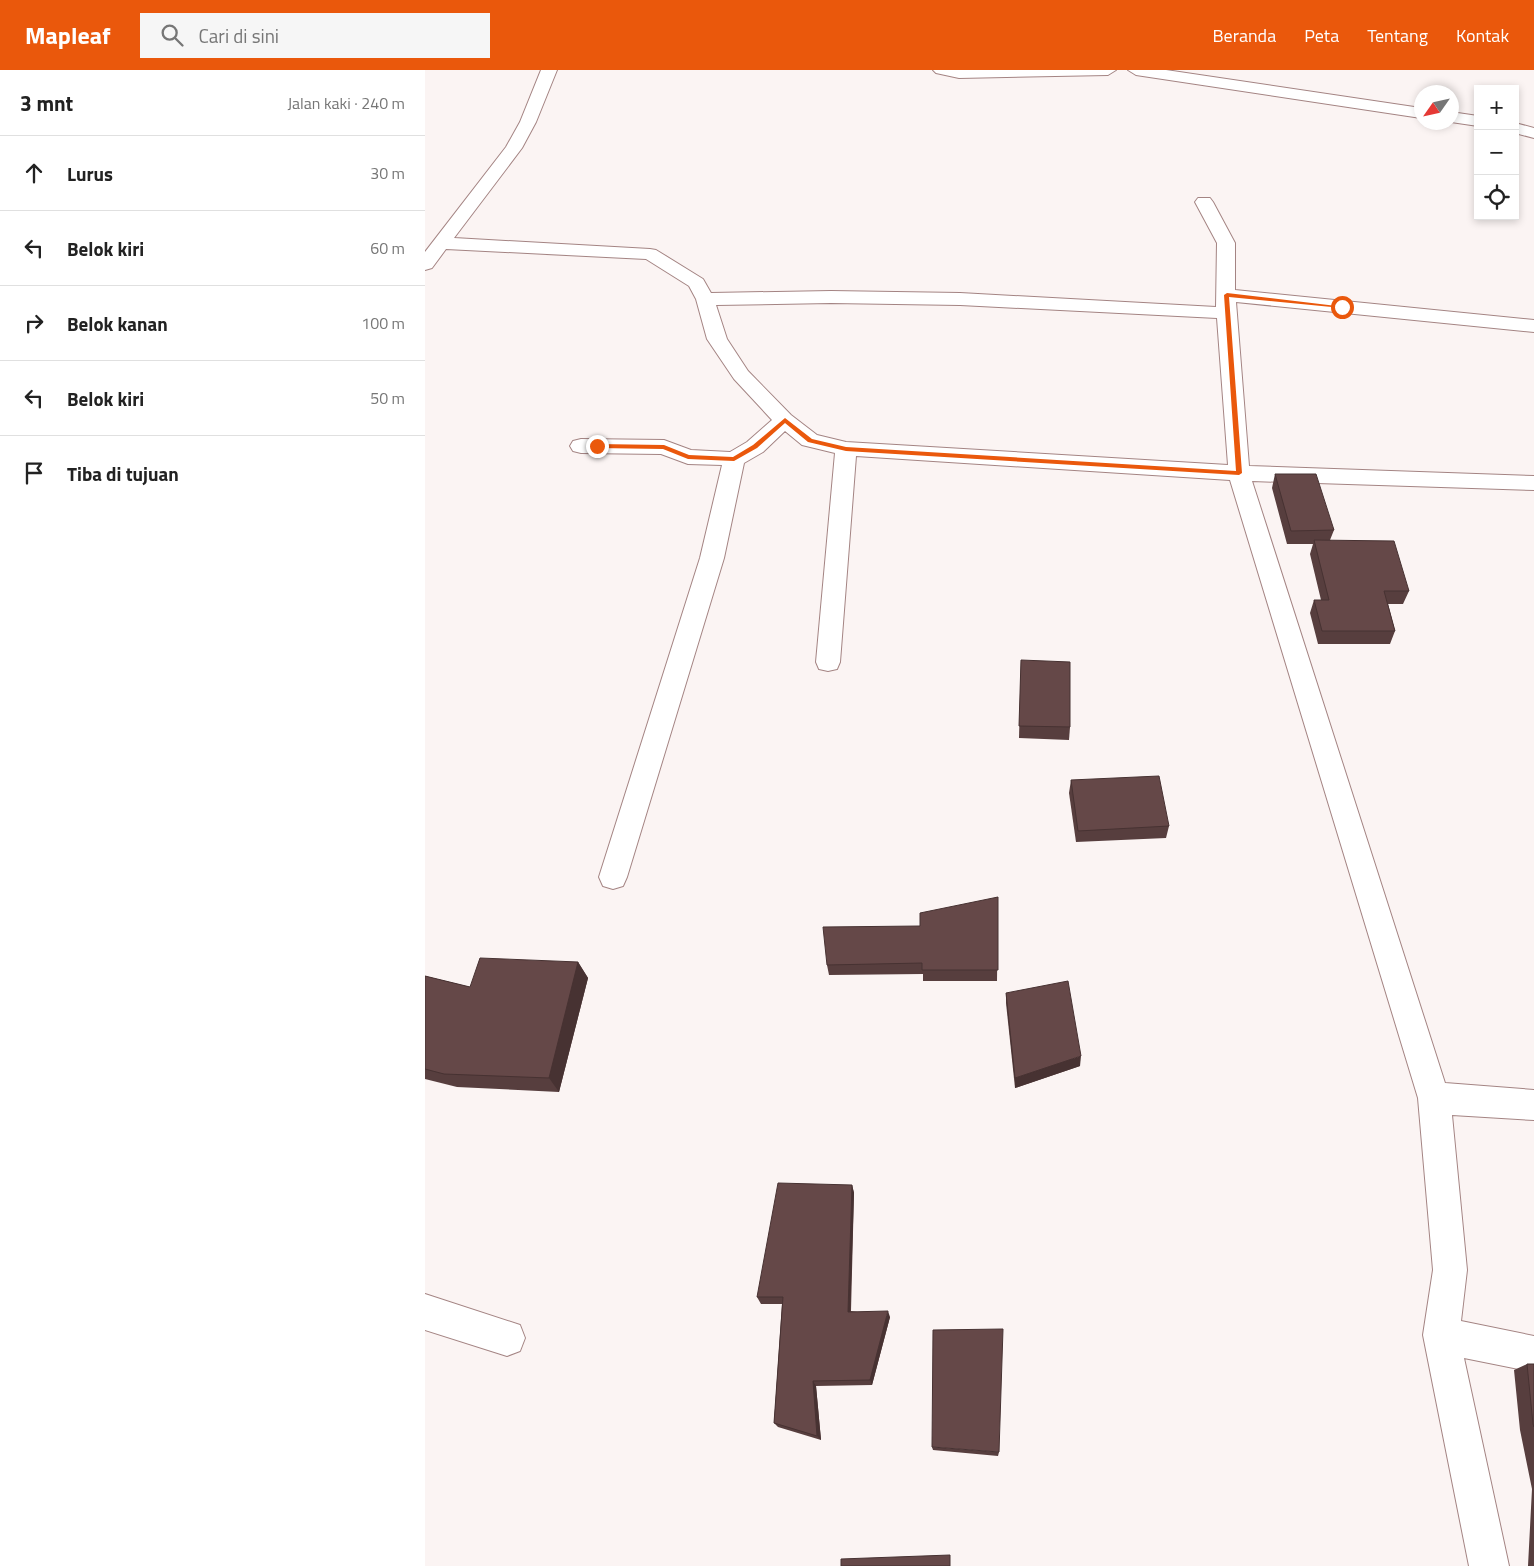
<!DOCTYPE html>
<html lang="id">
<meta charset="utf-8">
<style>
body{margin:0;font-family:"Titillium Web",sans-serif;background:#f6f6f6;color:#222}
.controls{position:absolute;right:15px;top:15px;display:grid;overflow:hidden;border-radius:0px;box-shadow:0 2px 8px #0003}
.controls button{width:45px;height:45px;display:grid;place-items:center;padding:0;border:0;border-bottom:1px solid #e0e0e0;background:#fff;color:#222;font:25px sans-serif}
.compass{position:absolute;left:989px;top:15px;width:45px;height:45px;border-radius:50%;background:#fff;box-shadow:0 2px 8px #0003;rotate:236deg}
.stop{position:absolute;width:15px;height:15px;margin:-11px;border:4px solid #ea580c;border-radius:50%;background:#fff}
.stop.end{background:#ea580c;border-color:#fff;box-shadow:0 1px 5px #0008}
.list{margin:0;padding:0;list-style:none}
h2{display:flex;justify-content:space-between;align-items:center;height:65px;margin:0;padding:0 20px;font-size:21px}
h2 small{font-size:16px;font-weight:400;color:#767676}
.list li{display:grid;grid-template-columns:32px 1fr auto;gap:15px;align-items:center;box-sizing:border-box;height:75px;padding:0 20px;border-top:1px solid #e0e0e0}
.list b{display:block;font-size:19px;white-space:nowrap}
.list em{font-size:16px;font-style:normal;color:#767676}
.icon{flex:none;width:28px;height:28px;fill:none;stroke:currentColor;stroke-width:2;stroke-linecap:round;stroke-linejoin:round}
.map{position:relative;flex:none;width:1109px;height:1496px;overflow:hidden}
header{display:flex;align-items:center;gap:30px;box-sizing:border-box;height:70px;padding:0 25px;background:#ea580c;color:#fff}
header strong{font-size:24px}
nav{display:flex;gap:28px;margin-inline-start:auto;font-size:18px}
.search{width:350px;height:45px;background:#f6f6f6;display:flex;align-items:center;gap:12px;box-sizing:border-box;padding:0 18px;border-radius:0px;color:#767676;font-size:19px}
main{display:flex}
aside{flex:1;background:#fff}
.map>svg:first-child{display:block}
.lines{fill:none;stroke-linecap:round;stroke-linejoin:round}
.minor-casing{stroke:#a48483;stroke-width:2}
.minor{fill:#fff;fill-rule:evenodd}
.wall{fill:#573e3e}
.shaded-wall{fill:#473232}
.building{fill:#654848;stroke:#473232}
.route{fill:#ea580c}
</style>
<header>
<strong>Mapleaf</strong>
<div class="search"><svg class="icon" aria-label="search" viewBox="0 0 24 24"><circle cx="10" cy="10" r="6"/><path d="M15 15l6 6"/></svg>Cari di sini</div>
<nav><a>Beranda</a><a>Peta</a><a>Tentang</a><a>Kontak</a></nav>
</header>
<main>
<aside>
<h2>3 mnt<small>Jalan kaki · 240 m</small></h2>
<ul class="list">
<li><svg class="icon" aria-label="ahead" viewBox="0 0 24 24"><path d="M12 20V5M6 11l6-6 6 6"/></svg><div><b>Lurus</b></div><em>30 m</em></li>
<li><svg class="icon" aria-label="left" viewBox="0 0 24 24"><path d="M17 20v-9H6M10 6l-5 5 5 5"/></svg><div><b>Belok kiri</b></div><em>60 m</em></li>
<li><svg class="icon" aria-label="right" viewBox="0 0 24 24"><path d="M7 20v-9h11M14 6l5 5-5 5"/></svg><div><b>Belok kanan</b></div><em>100 m</em></li>
<li><svg class="icon" aria-label="left" viewBox="0 0 24 24"><path d="M17 20v-9H6M10 6l-5 5 5 5"/></svg><div><b>Belok kiri</b></div><em>50 m</em></li>
<li><svg class="icon" aria-label="arrive" viewBox="0 0 24 24"><path d="M6 21V4h12l-3 4 3 4H6"/></svg><div><b>Tiba di tujuan</b></div></li>
</ul>
</aside>
<div class="map">
<svg width="1109" height="1496" viewBox="0 0 1109 1496">
<rect width="100%" height="100%" fill="#fbf4f3"/>
<g class="lines">
<g class="minor-casing">
<g id="minor">
<path d="M116 0H132L111 52 97 78 29 168 225 179 231 180 278 209 286 223 406 221 535 223 791 237 792 173 770 132 773 128H785L788 132 810 173V220L1109 250V262L811 232 824 396 1109 406V420L827 411 1020 1013 1109 1020V1050L1027 1045 1042 1200 1036 1251 1109 1266V1302L1039 1288 1084 1496H1044L998 1265 1008 1200 993 1028 805 410 431 386 415 592 412 599 403 601 394 599 391 592 410 383 377 375 360 361 338 382 319 393 299 488 202 807 198 816 188 819 178 816 174 807 275 488 297 395 263 394 236 384 156 383 148 381 145 376 148 371 156 369 239 370 266 380 305 382 322 372 347 350 309 309 282 269 271 229 264 216 221 189 21 179 7 198 0 200V182L81 77 95 52ZM406 233 535 235 792 248 803 395 421 372 392 365 366 345 323 301 302 269 291 235Z"/>
<path d="M508 0H691L683 5 534 8 511 3Z"/>
<path d="M703 0H741L996 38V48L711 5Z"/>
<path d="M1026 42 1053 46V56L1026 52Z"/>
<path d="M1090 53 1109 58V68L1090 63Z"/>
<path d="M0 1224 95 1255 100 1268 95 1281 82 1286 0 1260Z"/>
</g>
</g>
<use href="#minor" class="minor"/>
</g>
<g class="wall">
<path d="M850 404 909 460 905 470 984 521 978 534H963L970 561 965 574H893L885 543 889 530H896L885 484 888 474H862L847 418Z"/>
<path d="M596 590 645 657 644 670 594 668Z"/>
<path d="M646 710 744 756 741 768 651 772 644 723Z"/>
<path d="M573 827 572 911H498V904L404 905 402 895 495 856Z"/>
<path d="M153 892 163 908 134 1022 32 1017 0 1009V906L45 917Z"/>
<path d="M581 923 655 996 590 1018 581 933Z"/>
<path d="M427 1115 429 1123 426 1241 465 1247 447 1315 391 1316 396 1370 353 1357 349 1353 357 1234H336L332 1227Z"/>
<path d="M1102 1294H1109V1496H1103L1107 1419 1095 1360 1089 1300Z"/>
<path d="M507 1377 574 1382 573 1386 508 1380Z"/>
</g>
<g class="shaded-wall">
<path d="M153 892 163 908 134 1022 124 1008Z"/>
<path d="M656 986 655 996 590 1018V1008Z"/>
<path d="M427 1115 429 1123 425 1248 423 1242Z"/>
<path d="M463 1241 465 1247 447 1315 445 1310Z"/>
<path d="M388 1311 391 1316 396 1370 392 1366Z"/>
</g>
<g class="building">
<path d="M850 404H891L909 460 866 461Z"/>
<path d="M889 470 969 471 984 521H959L970 561H897L889 530H904Z"/>
<path d="M596 590 645 592V657L594 656Z"/>
<path d="M734 706 744 756 653 761 646 710Z"/>
<path d="M573 827V900H497V893L402 895 398 857 495 856V843Z"/>
<path d="M55 888 153 892 124 1008 19 1004 0 999V906L45 917Z"/>
<path d="M643 911 656 986 590 1008 581 923Z"/>
<path d="M353 1113 427 1115 423 1242 463 1241 445 1310 388 1311 392 1366 349 1353 358 1227H332Z"/>
<path d="M578 1259 574 1382 507 1377 508 1260Z"/>
<path d="M1102 1294H1109V1357L1108 1354Z"/>
<path d="M525 1485V1496H416V1489Z"/>
</g>
<path class="route" d="M802 223 920 237 917 238 804 227 817 403 814 405 421 381 383 372 360 353 332 378 309 391 263 389 238 379 172 378 169 376 172 374 239 375 264 385 308 387 328 375 360 348 387 369 421 377 811 401 799 225Z"/>
</svg>
<div class="controls">
<button>+</button>
<button>−</button>
<button><svg class="icon" aria-label="locate" viewBox="0 0 24 24"><circle cx="12" cy="12" r="6"/><path d="M12 2v4M12 18v4M2 12h4M18 12h4"/></svg></button>
</div>
<svg class="compass" viewBox="-18 -18 36 36"><path d="M0-13l5 13h-10z" fill="#e53935"/><path d="M0 13l5-13h-10z" fill="#767676"/></svg>
<div class="stop" style="left:917px;top:237px"></div>
<div class="stop end" style="left:172px;top:376px"></div>
</div>
</main>
